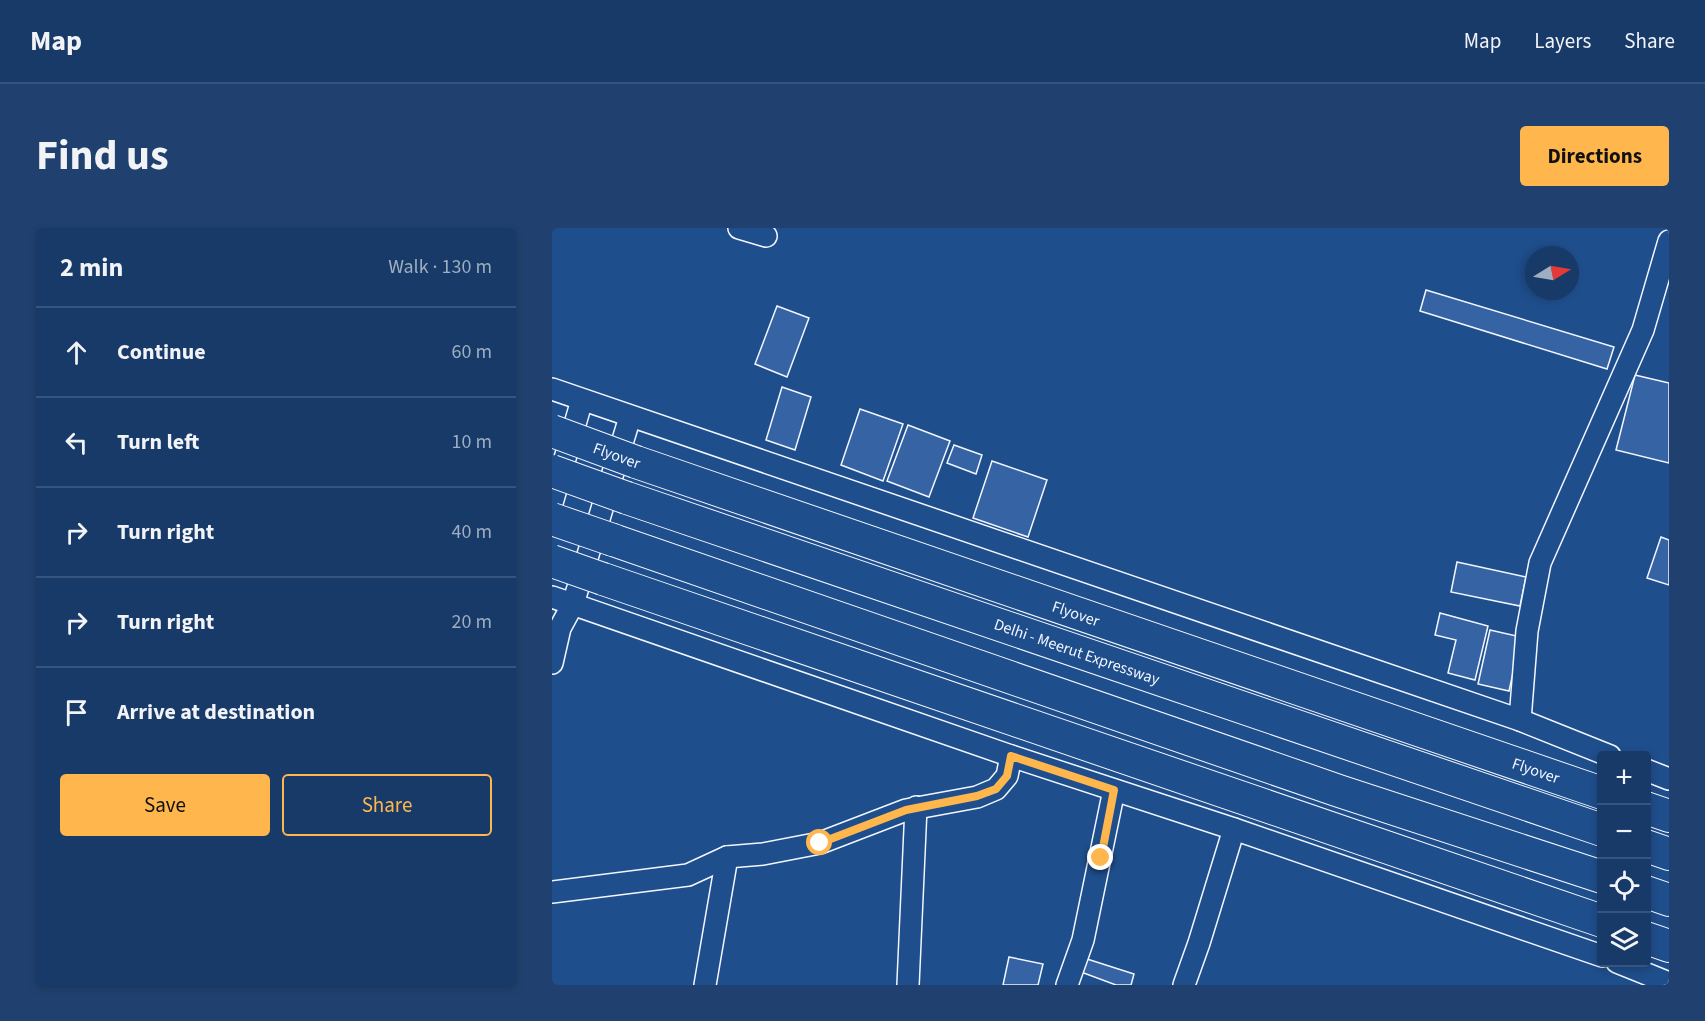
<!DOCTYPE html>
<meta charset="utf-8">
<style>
body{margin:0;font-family:"Source Sans 3",sans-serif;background:#20416f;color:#f1f3f6}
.controls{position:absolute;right:18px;bottom:18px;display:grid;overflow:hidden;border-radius:6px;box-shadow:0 3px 9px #0003}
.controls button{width:54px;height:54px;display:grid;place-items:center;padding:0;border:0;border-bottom:2px solid #36547d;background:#173a69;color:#f1f3f6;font:30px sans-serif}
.compass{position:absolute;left:973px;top:18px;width:54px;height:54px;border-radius:50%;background:#173a69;box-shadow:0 3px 9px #0003;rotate:79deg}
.stop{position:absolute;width:18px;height:18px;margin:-14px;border:4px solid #ffb74d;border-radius:50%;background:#fff}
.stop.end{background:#ffb74d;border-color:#fff;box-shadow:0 2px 6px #0008}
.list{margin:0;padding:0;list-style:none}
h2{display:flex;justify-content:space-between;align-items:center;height:78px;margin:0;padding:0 24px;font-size:26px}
h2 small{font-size:20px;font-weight:400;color:#9eadc0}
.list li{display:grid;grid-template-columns:39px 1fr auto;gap:18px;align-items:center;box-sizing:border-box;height:90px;padding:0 24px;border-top:2px solid #36547d}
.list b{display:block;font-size:22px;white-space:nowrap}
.list em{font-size:20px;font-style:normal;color:#9eadc0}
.actions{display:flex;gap:12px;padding:18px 24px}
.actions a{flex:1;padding:14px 0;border:2px solid #ffb74d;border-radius:6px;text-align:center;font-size:21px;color:#ffb74d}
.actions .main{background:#ffb74d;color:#111}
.icon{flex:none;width:33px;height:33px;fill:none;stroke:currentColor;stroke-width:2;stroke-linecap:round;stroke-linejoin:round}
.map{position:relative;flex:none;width:1117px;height:757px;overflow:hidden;border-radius:6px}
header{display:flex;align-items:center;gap:36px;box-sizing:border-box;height:84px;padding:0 30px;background:#173a69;border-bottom:2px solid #36547d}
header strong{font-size:28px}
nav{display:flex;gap:33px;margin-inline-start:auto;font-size:21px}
.intro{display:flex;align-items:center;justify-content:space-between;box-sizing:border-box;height:144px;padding:0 36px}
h1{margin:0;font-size:42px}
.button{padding:15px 27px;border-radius:6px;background:#ffb74d;color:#111;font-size:21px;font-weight:700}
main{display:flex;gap:36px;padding:0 36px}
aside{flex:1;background:#173a69;border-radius:6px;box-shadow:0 3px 9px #0003}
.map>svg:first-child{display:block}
.building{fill:#3563a3;stroke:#f2f6ff;stroke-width:1.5}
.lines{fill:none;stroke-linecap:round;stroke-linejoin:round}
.minor-casing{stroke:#f2f6ff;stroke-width:24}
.highway-casing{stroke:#f2f6ff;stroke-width:34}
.minor{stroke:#1f4e8c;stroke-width:21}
.highway{stroke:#1f4e8c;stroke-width:32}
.highway-bridge-casing{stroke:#f2f6ff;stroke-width:34;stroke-linecap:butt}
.highway-bridge{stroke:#1f4e8c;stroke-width:32}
.route{stroke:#ffb74d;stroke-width:8}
.labels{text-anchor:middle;stroke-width:4.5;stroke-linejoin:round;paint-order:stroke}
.street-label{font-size:16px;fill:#f2f6ff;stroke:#1f4e8c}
</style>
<header>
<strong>Map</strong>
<nav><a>Map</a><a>Layers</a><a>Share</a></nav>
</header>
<div class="intro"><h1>Find us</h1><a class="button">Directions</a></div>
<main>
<aside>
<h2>2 min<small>Walk · 130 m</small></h2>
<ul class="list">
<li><svg class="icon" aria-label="ahead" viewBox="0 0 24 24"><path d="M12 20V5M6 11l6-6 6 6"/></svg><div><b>Continue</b></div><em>60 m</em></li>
<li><svg class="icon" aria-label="left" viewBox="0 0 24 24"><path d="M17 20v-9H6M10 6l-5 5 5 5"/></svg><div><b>Turn left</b></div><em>10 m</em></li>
<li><svg class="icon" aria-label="right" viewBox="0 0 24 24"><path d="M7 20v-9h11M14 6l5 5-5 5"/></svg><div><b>Turn right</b></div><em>40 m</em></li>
<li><svg class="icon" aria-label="right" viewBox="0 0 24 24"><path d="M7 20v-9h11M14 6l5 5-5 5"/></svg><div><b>Turn right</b></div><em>20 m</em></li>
<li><svg class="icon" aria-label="arrive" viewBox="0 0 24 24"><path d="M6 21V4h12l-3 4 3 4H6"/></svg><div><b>Arrive at destination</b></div></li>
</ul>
<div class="actions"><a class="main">Save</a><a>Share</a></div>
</aside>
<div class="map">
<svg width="1117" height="757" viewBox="0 0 1117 757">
<rect width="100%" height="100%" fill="#1f4e8c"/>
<g class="building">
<path d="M874 62 1062 119 1055 141 868 83Z"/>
<path d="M225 78 257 90 235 149 203 136Z"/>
<path d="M1083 147 1117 155V235L1064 222Z"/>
<path d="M230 159 259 169 243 222 214 212Z"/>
<path d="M308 181 351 196 331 253 289 237Z"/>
<path d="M356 197 398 213 377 269 335 253Z"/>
<path d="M402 217 430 227 424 246 395 235Z"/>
<path d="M440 233 495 252 476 309 421 290Z"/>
<path d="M1109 309 1117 312V357L1095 350Z"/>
<path d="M905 334 974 349 968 378 899 364Z"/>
<path d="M888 385 936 398 923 452 896 445 904 412 883 407Z"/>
<path d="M938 402 969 409 957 463 926 456Z"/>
<path d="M457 729 491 736 486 757H451Z"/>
<path d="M532 730 582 746 579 757H564L529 744Z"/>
</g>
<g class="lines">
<g class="minor-casing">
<g id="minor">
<path d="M187 0 214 8"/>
<path d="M0 161 968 492 1058 528"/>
<path d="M0 275 30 172"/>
<path d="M0 369 459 528 682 601 1050 728"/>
<path d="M0 435 8 400 21 376 78 189"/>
<path d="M968 492 975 403 988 335 1091 102 1117 13"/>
<path d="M1094 542 1117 551"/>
<path d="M0 664 136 647 175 629 211 626 268 615 354 582 425 569 444 561 455 548 459 528"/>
<path d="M1065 734 1117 755"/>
<path d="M153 757 175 629"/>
<path d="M356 757 364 579"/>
<path d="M515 757 531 712 562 562"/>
<path d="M632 757 647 715 682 601"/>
</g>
</g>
<g class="highway-casing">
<g id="highway">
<path d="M84 234 1050 565"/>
<path d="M75 270 1050 602"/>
<path d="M61 312 787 563 1050 649"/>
<path d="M51 351 1050 693"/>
<path d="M1094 580 1117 588"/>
<path d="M1094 618 1117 626"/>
<path d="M1094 664 1117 672"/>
<path d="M1094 710 1117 718"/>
</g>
</g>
<use href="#minor" class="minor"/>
<use href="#highway" class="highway"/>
<g class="highway-bridge-casing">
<g id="highway-bridge">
<path d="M0 203 84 234"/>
<path d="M0 243 75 270"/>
<path d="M0 291 61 312"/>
<path d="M0 333 51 351"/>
</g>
</g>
<use href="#highway-bridge" class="highway-bridge"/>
</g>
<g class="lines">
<path class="route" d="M268 615 354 582 425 568 444 561 455 548 459 528 562 562 549 630"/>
</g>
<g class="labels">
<g class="street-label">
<text transform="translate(65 227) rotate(20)" y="6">Flyover</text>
<text transform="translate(524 385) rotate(19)" y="6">Flyover</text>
<text transform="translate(525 423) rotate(19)" y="6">Delhi - Meerut Expressway</text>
<text transform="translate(984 542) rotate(19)" y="6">Flyover</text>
</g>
</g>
</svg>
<div class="controls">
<button>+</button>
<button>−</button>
<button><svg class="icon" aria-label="locate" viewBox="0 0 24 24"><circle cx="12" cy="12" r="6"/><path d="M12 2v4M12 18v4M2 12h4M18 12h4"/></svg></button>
<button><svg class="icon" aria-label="layers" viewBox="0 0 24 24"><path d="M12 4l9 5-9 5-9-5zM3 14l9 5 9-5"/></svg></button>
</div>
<svg class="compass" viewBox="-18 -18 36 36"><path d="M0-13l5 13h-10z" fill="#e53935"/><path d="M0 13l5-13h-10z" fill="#9eadc0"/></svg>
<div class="stop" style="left:268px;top:615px"></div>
<div class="stop end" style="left:549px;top:630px"></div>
</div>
</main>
